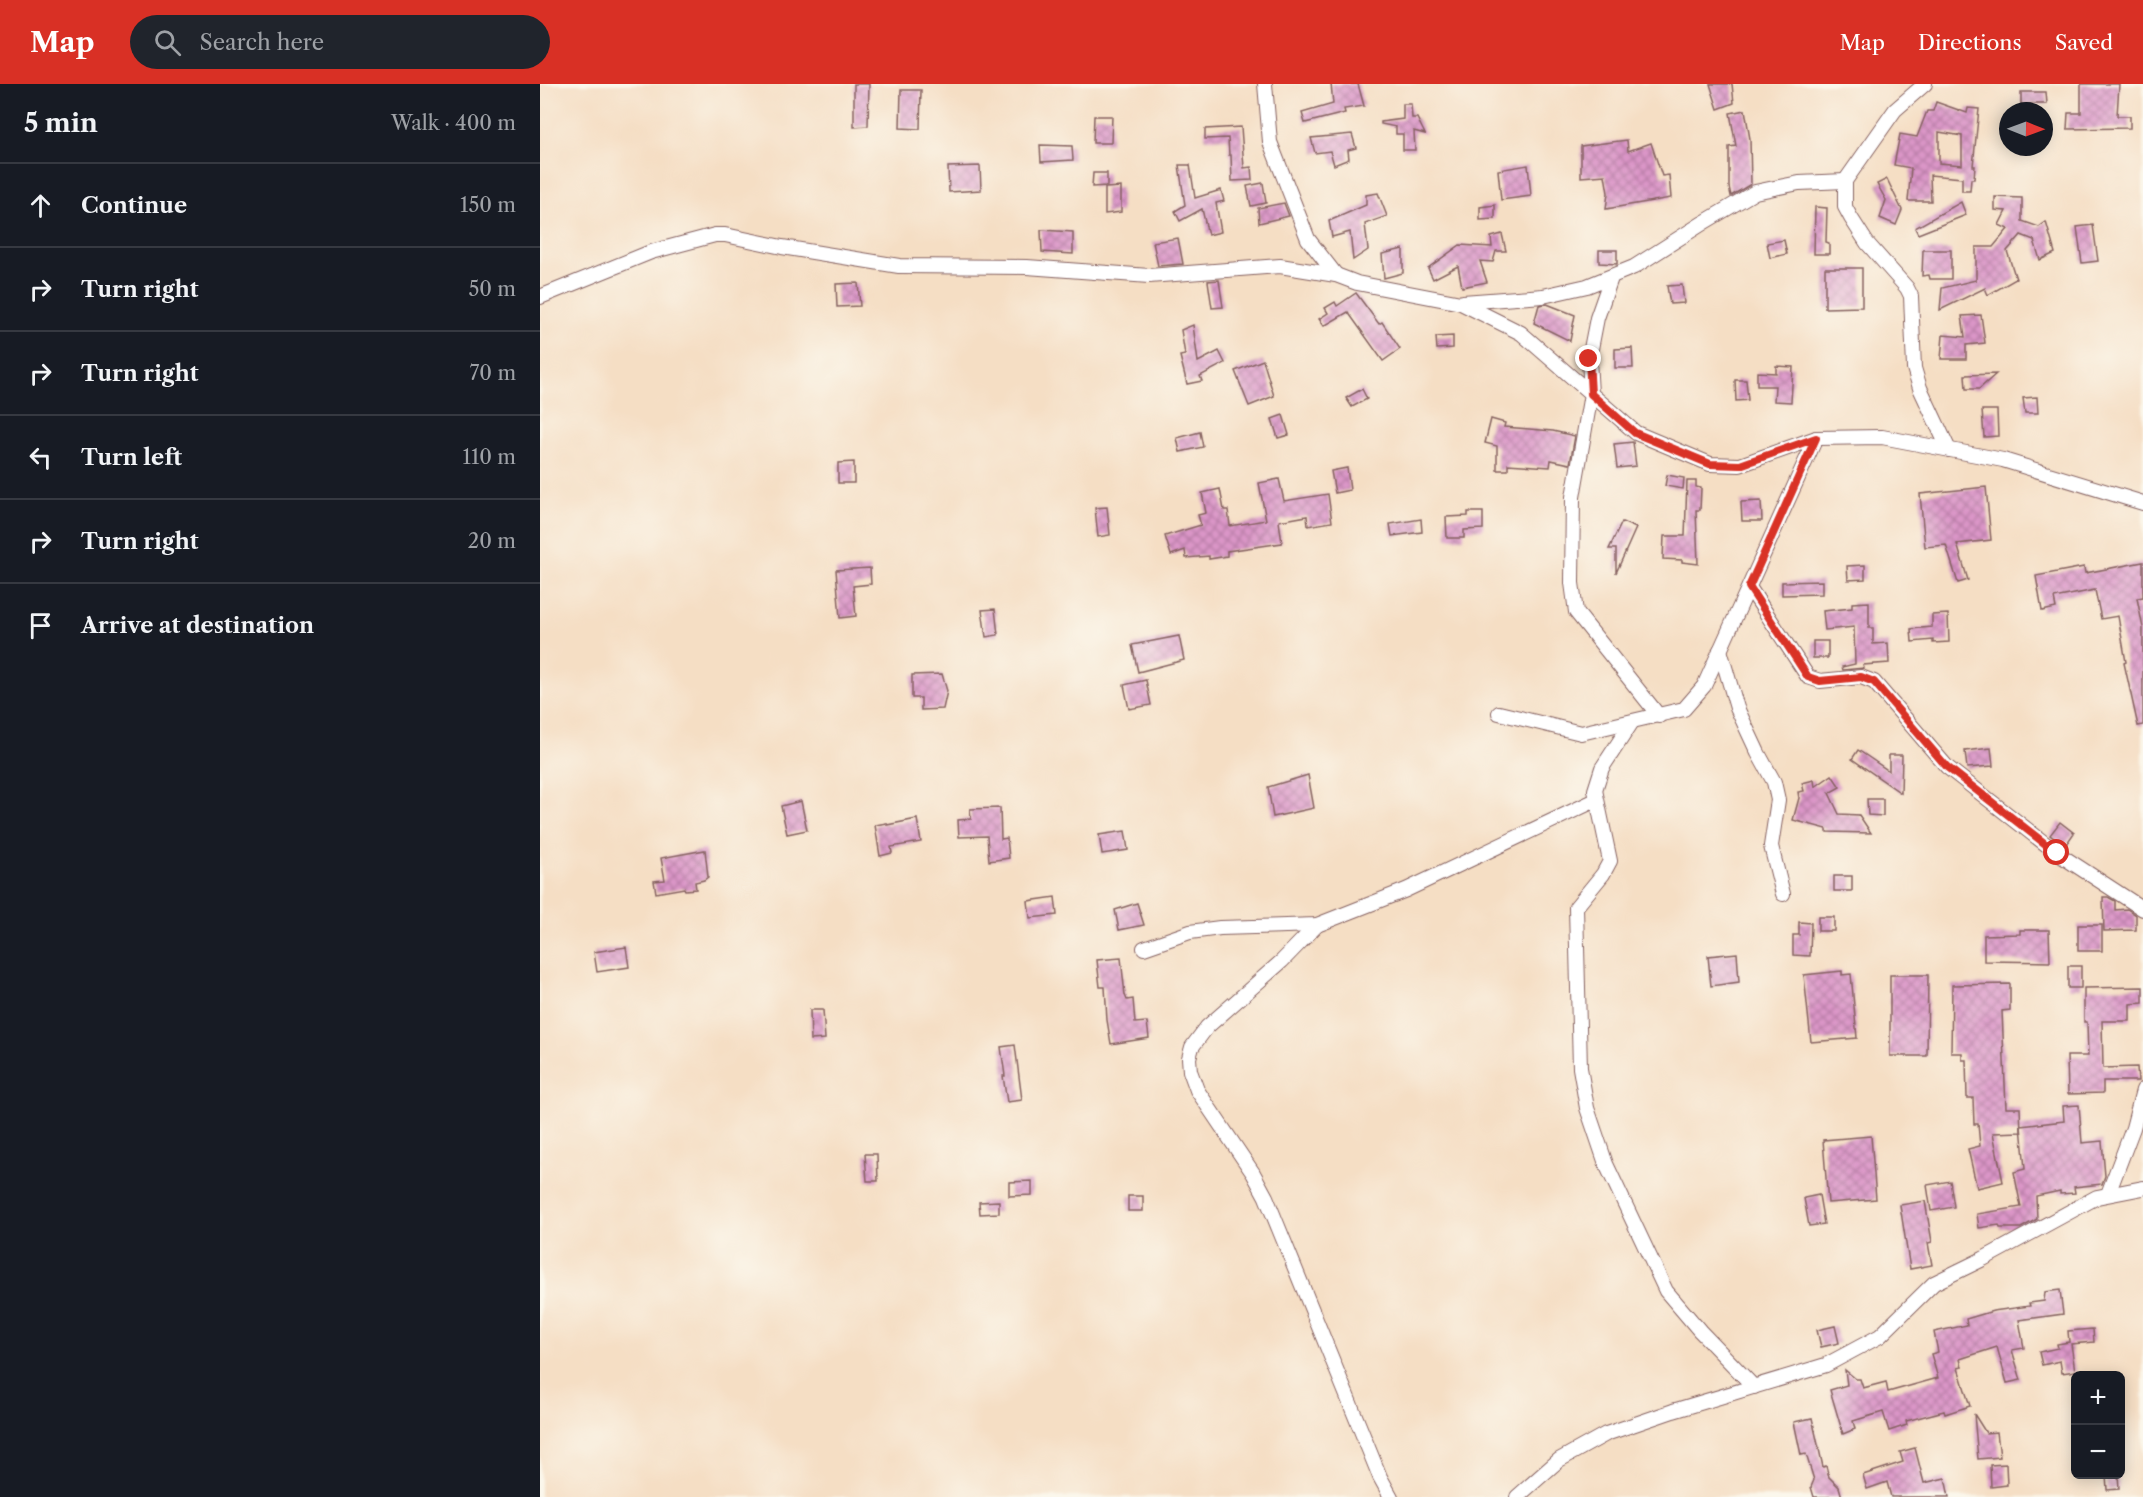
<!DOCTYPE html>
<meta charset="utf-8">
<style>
body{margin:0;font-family:"Libre Caslon Text",serif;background:#20242c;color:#f1f3f6}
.controls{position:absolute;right:18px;bottom:18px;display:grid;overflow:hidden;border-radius:9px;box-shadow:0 3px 15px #0003}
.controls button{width:54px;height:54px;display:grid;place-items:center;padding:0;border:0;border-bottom:2px solid #363941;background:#171b24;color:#f1f3f6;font:30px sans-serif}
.compass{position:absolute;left:1459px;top:18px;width:54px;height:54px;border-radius:50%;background:#171b24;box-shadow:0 3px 15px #0003;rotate:91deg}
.stop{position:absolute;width:18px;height:18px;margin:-14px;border:4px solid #d93025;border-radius:50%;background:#fff}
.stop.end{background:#d93025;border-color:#fff;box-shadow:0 2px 6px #0008}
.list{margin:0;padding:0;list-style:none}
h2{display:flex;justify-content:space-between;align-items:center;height:78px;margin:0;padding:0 24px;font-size:26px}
h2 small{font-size:20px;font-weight:400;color:#9ea1a6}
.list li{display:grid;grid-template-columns:39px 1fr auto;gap:18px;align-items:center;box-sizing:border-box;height:84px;padding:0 24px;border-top:2px solid #363941}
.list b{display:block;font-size:22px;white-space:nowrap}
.list em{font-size:20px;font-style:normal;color:#9ea1a6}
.icon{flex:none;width:33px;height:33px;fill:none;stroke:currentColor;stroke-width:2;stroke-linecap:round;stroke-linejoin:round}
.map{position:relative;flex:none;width:1603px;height:1413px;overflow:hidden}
header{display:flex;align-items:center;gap:36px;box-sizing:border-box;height:84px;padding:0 30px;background:#d93025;color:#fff}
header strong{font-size:28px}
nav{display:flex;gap:33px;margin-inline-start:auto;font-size:21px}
.search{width:420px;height:54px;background:#20242c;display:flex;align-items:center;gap:15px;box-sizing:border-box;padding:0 21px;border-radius:33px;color:#9ea1a6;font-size:22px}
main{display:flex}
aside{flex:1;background:#171b24}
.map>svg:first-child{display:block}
.building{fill:url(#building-cross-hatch);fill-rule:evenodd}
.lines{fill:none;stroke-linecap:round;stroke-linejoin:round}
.minor-casing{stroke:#866261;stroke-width:16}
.minor{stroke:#fff;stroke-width:14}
.route{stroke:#d93025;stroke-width:8}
</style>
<header>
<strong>Map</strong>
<div class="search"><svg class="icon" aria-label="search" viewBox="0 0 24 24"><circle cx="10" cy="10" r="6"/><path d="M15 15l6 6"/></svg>Search here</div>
<nav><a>Map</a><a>Directions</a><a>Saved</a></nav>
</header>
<main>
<aside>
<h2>5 min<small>Walk · 400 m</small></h2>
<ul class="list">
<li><svg class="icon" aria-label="ahead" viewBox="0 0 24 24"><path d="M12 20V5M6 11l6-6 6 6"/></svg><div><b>Continue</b></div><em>150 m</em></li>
<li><svg class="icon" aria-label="right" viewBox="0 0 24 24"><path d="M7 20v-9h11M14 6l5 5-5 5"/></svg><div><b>Turn right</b></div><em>50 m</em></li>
<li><svg class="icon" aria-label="right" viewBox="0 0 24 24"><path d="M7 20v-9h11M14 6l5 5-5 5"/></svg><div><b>Turn right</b></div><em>70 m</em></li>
<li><svg class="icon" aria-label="left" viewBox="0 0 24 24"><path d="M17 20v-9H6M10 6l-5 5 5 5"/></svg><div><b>Turn left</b></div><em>110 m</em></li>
<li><svg class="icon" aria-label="right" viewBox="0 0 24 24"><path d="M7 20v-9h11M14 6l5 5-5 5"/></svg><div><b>Turn right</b></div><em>20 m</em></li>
<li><svg class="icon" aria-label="arrive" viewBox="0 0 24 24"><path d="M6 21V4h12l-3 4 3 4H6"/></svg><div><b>Arrive at destination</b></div></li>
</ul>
</aside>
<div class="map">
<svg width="1603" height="1413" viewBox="0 0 1603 1413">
<defs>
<pattern id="building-cross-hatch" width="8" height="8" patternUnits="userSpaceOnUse" patternTransform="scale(1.5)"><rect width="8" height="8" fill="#db96c8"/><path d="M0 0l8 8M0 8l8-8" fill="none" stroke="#b47aa3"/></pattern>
</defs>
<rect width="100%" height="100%" fill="#fbf7ec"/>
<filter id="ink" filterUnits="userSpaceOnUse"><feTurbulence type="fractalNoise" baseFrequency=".0167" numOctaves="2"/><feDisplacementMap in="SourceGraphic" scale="12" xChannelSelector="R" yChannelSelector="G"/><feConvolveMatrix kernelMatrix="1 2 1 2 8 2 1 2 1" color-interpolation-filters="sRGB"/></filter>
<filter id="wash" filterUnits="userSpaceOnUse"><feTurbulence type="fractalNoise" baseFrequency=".008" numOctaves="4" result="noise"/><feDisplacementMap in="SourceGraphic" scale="24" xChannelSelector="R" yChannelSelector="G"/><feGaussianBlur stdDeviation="1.35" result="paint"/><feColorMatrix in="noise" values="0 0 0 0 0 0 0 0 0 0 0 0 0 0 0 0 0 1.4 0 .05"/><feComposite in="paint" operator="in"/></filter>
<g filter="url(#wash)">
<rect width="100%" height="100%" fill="#f5dec4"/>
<g id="blocks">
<g class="building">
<path d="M314 0H329L328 42 314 43Z"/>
<path d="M791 0H818L824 22 804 25 805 29 765 39 762 29 793 20Z"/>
<path d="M1170 0H1192L1194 19 1178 25Z"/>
<path d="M1541 0H1579L1577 32H1590V44L1527 45 1528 29H1541Z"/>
<path d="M361 6H381L380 45 360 44Z"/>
<path d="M1481 8H1506L1507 20H1481Z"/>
<path d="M1396 18 1427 29 1428 24 1439 25 1433 82H1435L1434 95H1431L1430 107H1422V94L1390 91 1391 117H1368L1371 84 1354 81 1360 50 1377 53 1387 27H1393ZM1399 48 1422 52V81L1399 79Z"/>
<path d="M863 20H871L872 34H877L885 50 874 47 875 66H863V50H856V43L841 40V38L863 35Z"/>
<path d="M1205 26 1210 55 1211 100 1191 112 1189 103V63L1196 62 1190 29Z"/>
<path d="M554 32H572L571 59H553Z"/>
<path d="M701 43 704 84 711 83 712 96 692 97 691 71H689L688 54 665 55V45Z"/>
<path d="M812 50 816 64 808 66 809 75 794 81 790 67 775 69 771 54Z"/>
<path d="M1087 56 1088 67 1111 59 1122 92 1129 91 1131 114 1066 125 1068 109 1065 91 1041 93V62Z"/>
<path d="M500 61 532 62 533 76 501 78Z"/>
<path d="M639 81H650L655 114 681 106 684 117 676 119 681 148 668 151 662 125 640 137 635 127 645 121Z"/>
<path d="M988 81 991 112 961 116 958 86Z"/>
<path d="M440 82 441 106 409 108 408 83Z"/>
<path d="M553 89H567V102L552 103Z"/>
<path d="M1347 95 1362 126 1356 141 1340 134 1346 116 1337 100Z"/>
<path d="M723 99 726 119 711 122 707 102Z"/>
<path d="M581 103V128L565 130V104Z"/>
<path d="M838 109 847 132 825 140 828 166 813 176 810 148 792 153 789 137 826 121V111Z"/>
<path d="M1455 113 1482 114V137L1499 143 1506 138 1515 169 1500 176 1494 156 1481 151 1467 167 1476 195 1448 211 1445 204 1400 226 1402 204 1436 196V163H1453L1468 145 1459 141 1466 127 1455 126Z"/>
<path d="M1421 118 1426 131 1378 150 1375 144Z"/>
<path d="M744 119 749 132 719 139 718 124Z"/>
<path d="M955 121V135L940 136V123Z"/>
<path d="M1275 123 1287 124 1286 158 1289 159V170H1274Z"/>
<path d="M1553 141 1558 177 1542 179 1537 143Z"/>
<path d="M501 146 533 148V170L502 168Z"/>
<path d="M962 150 966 167H956L953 178 940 177 947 198 922 203 918 182 893 195 888 184 920 161 952 163 951 153Z"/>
<path d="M638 154 643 180 618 182 613 158Z"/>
<path d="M1244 156 1247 170 1230 174 1227 159Z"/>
<path d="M863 165V189L844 194 842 170Z"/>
<path d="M1059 166H1077V180L1059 179Z"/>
<path d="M1383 166H1411V195H1390L1389 191 1382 192Z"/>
<path d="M1285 184H1322V223L1285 224Z"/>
<path d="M679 196 683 223 672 224 668 197Z"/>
<path d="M318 199 320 222 297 223 296 200Z"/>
<path d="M1142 201 1144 219 1130 220 1127 202Z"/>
<path d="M816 209 839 240 842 238 860 265 843 277 808 228 784 242 779 235 788 229 785 224 795 218 797 222Z"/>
<path d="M1007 220 1035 231 1030 257 994 239 999 221Z"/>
<path d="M1441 231 1445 259 1426 261V275H1401L1403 251 1425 253 1422 232Z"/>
<path d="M653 241 658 278 679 267 685 279 660 292 662 297 647 300 640 272 645 271 641 246Z"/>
<path d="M913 252V264L897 265 896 253Z"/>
<path d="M1092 264 1093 284H1075V265Z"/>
<path d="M723 276 734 312 709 322 695 287Z"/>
<path d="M1236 282 1253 283 1251 318 1234 317 1235 302H1217V288L1236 289Z"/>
<path d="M1456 290 1439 305H1426L1425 291Z"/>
<path d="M1195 296H1206L1208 316 1196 317Z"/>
<path d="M822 305 827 315 812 323 806 314Z"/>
<path d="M1497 313 1498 329H1485L1483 314Z"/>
<path d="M1442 326H1457L1458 352 1444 353Z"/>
<path d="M743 331 749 351 738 354 732 335Z"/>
<path d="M951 335 965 339 964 343 1013 347 1035 352 1030 380 1011 376 1010 383 968 380V386H957V362L945 359Z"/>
<path d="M660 348 663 363 640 368 637 354Z"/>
<path d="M1093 358 1096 382 1077 384 1074 360Z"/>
<path d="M314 378V399H298V379Z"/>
<path d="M807 384 810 406 795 409 791 387Z"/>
<path d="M1127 391 1144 394 1143 405 1125 402Z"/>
<path d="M739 395 744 417 788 410 792 438 768 442 767 432 739 437 742 459 687 467V472L669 475V472L646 474 645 466 631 471 625 452 661 441 658 431 666 429 662 409 680 405 684 426H688L690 442 726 436 719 399Z"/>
<path d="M1147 397H1156V403L1161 404 1160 426H1156L1158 480 1142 478V476L1123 475 1124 452H1145Z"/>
<path d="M1446 403 1451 456 1417 460 1428 496 1418 499 1406 461 1385 463 1380 410Z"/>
<path d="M1221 417 1222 437H1202L1201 418Z"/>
<path d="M567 423 570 451 558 453 555 424Z"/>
<path d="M928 428H943V445L924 446V454H907L906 433 928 432Z"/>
<path d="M881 435 882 448 852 452 850 440Z"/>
<path d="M1082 438 1096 444 1076 489V465H1069Z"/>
<path d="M1603 478V513L1597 514 1603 544V641L1598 642 1584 579 1586 578 1578 532 1561 535 1555 506 1514 514 1516 524 1502 527 1496 492 1544 483 1545 489Z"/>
<path d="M1325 481V495L1308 496 1307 482Z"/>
<path d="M330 484 331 500 313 502 316 532 300 534 296 486Z"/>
<path d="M1282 497V510L1242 511V498Z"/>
<path d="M1329 518V544H1333V560L1348 559 1349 579 1323 581 1324 584 1303 586 1302 583 1315 580 1314 543 1285 546 1283 527 1312 524V519Z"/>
<path d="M455 525 458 551 446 553 442 526Z"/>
<path d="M1408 530 1409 558 1393 559V556L1372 558 1371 545 1392 543V531Z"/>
<path d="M639 552 644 576 598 588 592 561Z"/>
<rect x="1273" y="557" width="15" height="17"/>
<path d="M402 590 407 607 403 625 381 626V614H372V591Z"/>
<path d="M606 596 611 621 589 625 584 601Z"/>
<path d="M1451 664 1453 682 1427 684 1425 667Z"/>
<path d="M1318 666 1349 687V671H1362L1361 709 1312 675Z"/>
<path d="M768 691 774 724 733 733 728 703Z"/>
<path d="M1292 691 1300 703 1289 709 1299 730 1319 731 1331 749 1287 748V745L1253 736 1259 714 1258 708 1264 707 1262 699 1274 696 1275 703Z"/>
<path d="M1327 715H1343V732L1328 731Z"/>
<path d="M261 717 267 746 247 750 241 722Z"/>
<path d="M460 724 461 755 467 754 469 774 449 777 447 752 419 753 418 736 431 735 430 725Z"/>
<path d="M377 735 381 758 351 763 352 769 340 772 335 741 347 739V741Z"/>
<path d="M1520 738 1534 749 1525 762 1510 751Z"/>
<path d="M585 747 588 766 562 770 559 751Z"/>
<path d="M165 766 168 793 164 796 155 798 156 805 145 806 144 804 116 809 114 797 125 796 121 774Z"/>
<rect x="1294" y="792" width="18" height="15"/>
<path d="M515 813 517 831 490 834 488 817Z"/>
<path d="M1563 813H1568L1575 817V826L1587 825 1596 831V846L1564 847Z"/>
<path d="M597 819 604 841 579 846 575 826Z"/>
<rect x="1278" y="833" width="16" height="14"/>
<path d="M1259 838 1271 839 1270 872 1253 871V851H1259Z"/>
<rect x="1538" y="841" width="24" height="26"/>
<path d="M1480 846H1509L1510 878 1444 877V851L1480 850Z"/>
<path d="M86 863 89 883 57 888 54 868Z"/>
<path d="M1197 869 1199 898 1171 902 1168 872Z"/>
<path d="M581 874 585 911 587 916 593 915 595 939 607 938 609 954 571 960 567 936 565 903H560L557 876Z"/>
<rect x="1528" y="882" width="13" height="22"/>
<path d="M1302 887V891L1311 890 1317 954 1271 958 1264 891Z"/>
<path d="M1350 891H1388L1387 972H1350Z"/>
<path d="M1470 900V926L1462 927 1466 1024H1480L1481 1048 1453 1049 1463 1098 1437 1104 1428 1065 1440 1062 1438 1040H1434L1433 1014H1427L1426 976H1422V969H1411L1412 901Z"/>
<path d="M1603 903V919L1590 920V937H1562L1563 984 1597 983 1598 997H1563V1009L1528 1010 1527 972H1548L1547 938H1544V904Z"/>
<path d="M270 926H283L285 955 271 956Z"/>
<path d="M475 961 482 1016 467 1018 463 992H465L461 963Z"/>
<path d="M1539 1021 1542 1059 1562 1057 1565 1092 1562 1100 1534 1103 1535 1109 1520 1110V1107L1496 1112 1497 1135 1481 1144H1460L1459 1141 1439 1144 1437 1130 1481 1123 1474 1088 1485 1085 1481 1042 1524 1037 1523 1022Z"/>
<path d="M1331 1052 1336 1115 1288 1119 1283 1056Z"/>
<path d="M325 1070H337L338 1097H327Z"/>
<path d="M492 1097V1111L469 1112V1098Z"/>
<path d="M1410 1097 1414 1123 1391 1127 1387 1101Z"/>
<path d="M1279 1111 1284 1140 1269 1142 1264 1114Z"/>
<rect x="588" y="1112" width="15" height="15"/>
<path d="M459 1117V1129L440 1130 439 1118Z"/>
<path d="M1385 1117 1392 1158 1388 1159 1392 1181 1370 1185 1360 1121Z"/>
<path d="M1520 1206 1523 1230 1479 1236 1484 1264 1472 1266 1481 1296 1467 1299 1457 1263 1420 1275 1422 1283 1418 1284 1430 1322 1405 1330 1404 1327 1366 1337 1367 1341 1349 1347 1343 1328 1313 1337 1315 1345 1303 1350 1290 1306 1307 1301 1305 1286 1316 1295H1320L1323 1304 1346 1298 1348 1308 1398 1294 1391 1270 1398 1268 1394 1248 1427 1241 1426 1235 1453 1227 1490 1222 1489 1219 1504 1217 1505 1208Z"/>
<path d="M1295 1242 1299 1259 1281 1263 1277 1246Z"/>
<path d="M1553 1245 1554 1258 1531 1260 1535 1287 1522 1289 1520 1277 1502 1281 1499 1268 1518 1264 1517 1260 1529 1258 1528 1247Z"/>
<path d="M1434 1330 1446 1349 1457 1348 1460 1373 1438 1375Z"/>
<path d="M1272 1334 1283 1383 1286 1382 1289 1393 1299 1403 1302 1413H1274L1271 1403 1274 1396 1266 1370 1261 1371 1254 1338Z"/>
<path d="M1375 1364 1384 1399 1405 1394 1409 1413H1351L1347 1398 1327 1405 1323 1391 1363 1378 1360 1368Z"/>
<path d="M1466 1380 1467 1401 1451 1403 1450 1381Z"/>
<path d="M1566 1390H1578L1579 1405 1567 1406Z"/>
</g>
</g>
</g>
<g filter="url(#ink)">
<use href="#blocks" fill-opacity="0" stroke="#866261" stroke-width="1.5"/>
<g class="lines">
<g class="minor-casing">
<g id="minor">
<path d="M725 0 730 58 768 155 796 191"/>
<path d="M1385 0 1355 26 1305 97V123L1311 134 1327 159 1367 204 1371 212 1374 284 1380 304 1409 366"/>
<path d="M1071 194 1057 234 1049 275 1051 310 1033 413 1032 499 1036 528 1119 632"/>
<path d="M0 213 111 168 175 151H185L242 163 359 182 487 183 609 192 740 182 796 191 817 199 921 219 981 249 1096 349 1170 380 1200 381 1276 354 1342 353 1463 376 1603 419"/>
<path d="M923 218 1003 212 1047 202 1094 183 1163 139 1215 108 1259 99 1305 97"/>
<path d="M1209 503 1268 593 1280 597 1321 593 1334 598 1407 683 1517 769 1603 825"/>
<path d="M1180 566 1197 624 1218 669 1234 698 1238 716 1231 762 1243 810"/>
<path d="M959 629 1041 649 1144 625 1164 602 1276 354"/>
<path d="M1092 638 1062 684 1055 706 1070 777 1063 790 1036 823 1040 984 1047 1024 1066 1080 1126 1207 1160 1247 1214 1303"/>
<path d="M777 841 742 877 667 943 652 963 649 974 650 987 657 1006 713 1089 726 1113 840 1393 851 1413"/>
<path d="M604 864 650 848 680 844 777 841 866 806 1056 716"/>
<path d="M1568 1110 1593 1044 1603 1006"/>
<path d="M977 1413 1019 1376 1066 1350 1133 1327 1286 1281 1340 1252 1394 1199 1443 1175 1557 1113 1603 1104"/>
</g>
</g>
<use href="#minor" class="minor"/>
</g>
</g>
<g class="lines" filter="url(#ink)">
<path class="route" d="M1049 275 1051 310 1095 349 1170 380 1200 381 1276 354 1209 503 1268 593 1280 597 1321 593 1334 598 1407 683 1517 769"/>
</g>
</svg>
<div class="controls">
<button>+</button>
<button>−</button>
</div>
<svg class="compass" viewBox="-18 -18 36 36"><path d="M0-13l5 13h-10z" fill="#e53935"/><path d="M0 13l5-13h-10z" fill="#9ea1a6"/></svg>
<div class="stop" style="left:1517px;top:769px"></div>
<div class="stop end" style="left:1049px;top:275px"></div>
</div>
</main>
